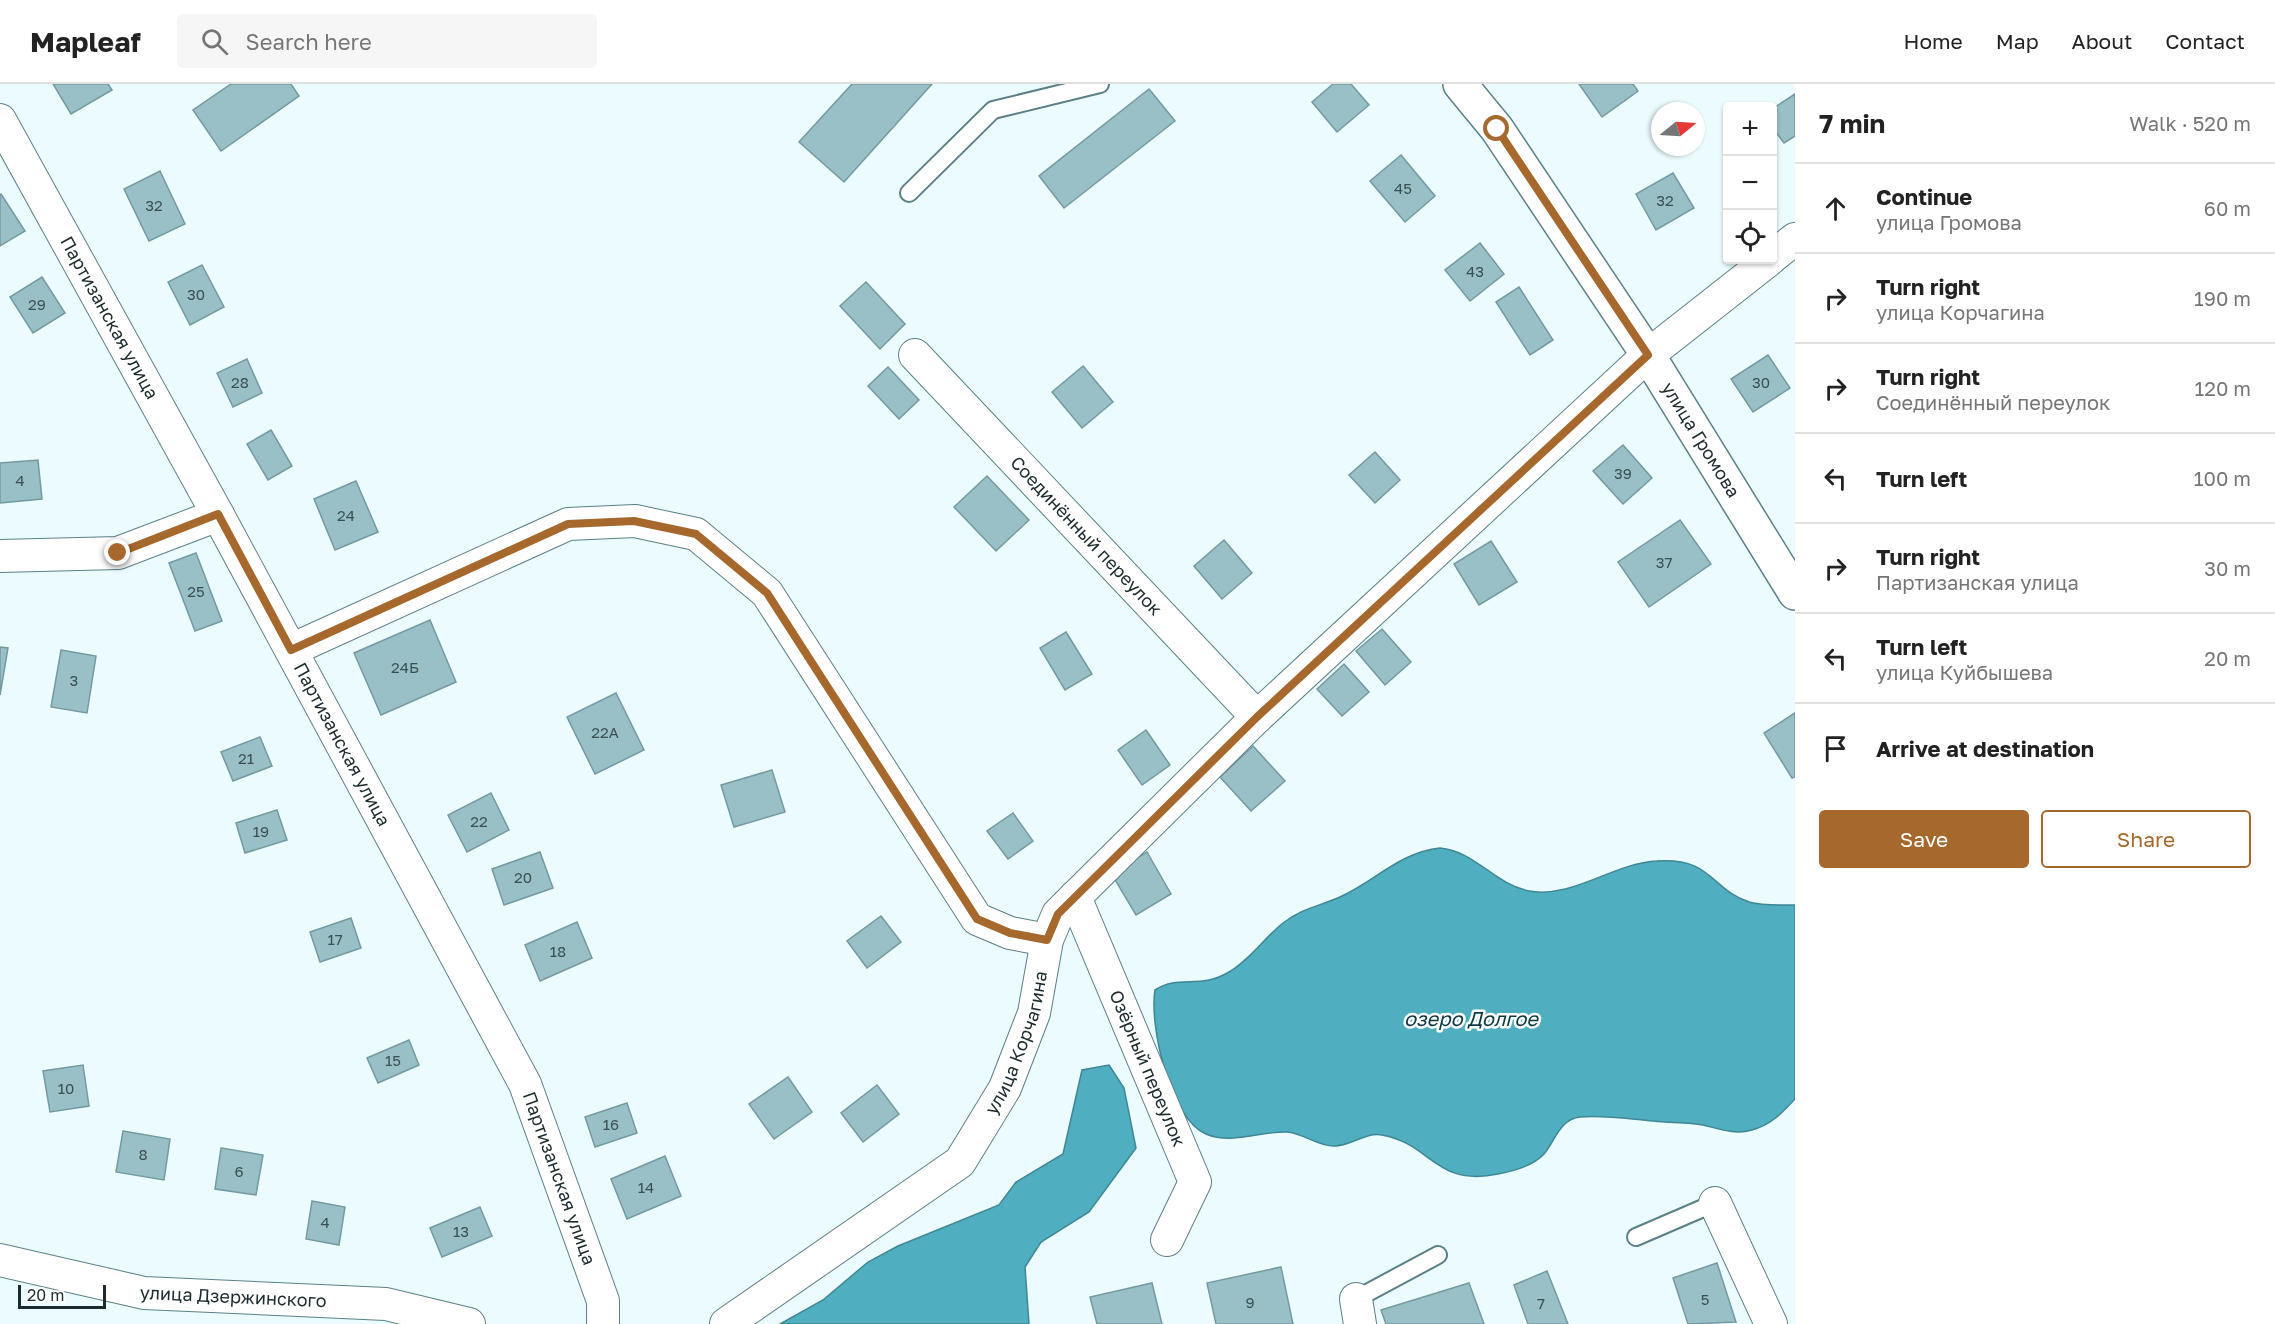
<!DOCTYPE html>
<meta charset="utf-8">
<style>
body{margin:0;font-family:"Golos Text",sans-serif;background:#f6f6f6;color:#222}
.controls{position:absolute;right:18px;top:18px;display:grid;overflow:hidden;border-radius:6px;box-shadow:0 2px 4px #0004}
.controls button{width:54px;height:54px;display:grid;place-items:center;padding:0;border:0;border-bottom:2px solid #e0e0e0;background:#fff;color:#222;font:30px sans-serif}
.compass{position:absolute;left:1651px;top:18px;width:54px;height:54px;border-radius:50%;background:#fff;box-shadow:0 2px 4px #0004;rotate:72deg}
.scale{position:absolute;left:18px;bottom:15px;width:88px;box-sizing:border-box;padding-left:6px;border:3px solid #1b2b2e;border-top:0;font-size:16px;line-height:21px;white-space:nowrap;color:#1b2b2e;-webkit-text-stroke:4px #fff;paint-order:stroke}
.stop{position:absolute;width:18px;height:18px;margin:-14px;border:4px solid #a6682d;border-radius:50%;background:#fff}
.stop.end{background:#a6682d;border-color:#fff;box-shadow:0 2px 6px #0008}
.list{margin:0;padding:0;list-style:none}
h2{display:flex;justify-content:space-between;align-items:center;height:78px;margin:0;padding:0 24px;font-size:26px}
h2 small{font-size:20px;font-weight:400;color:#767676}
.list li{display:grid;grid-template-columns:39px 1fr auto;gap:18px;align-items:center;box-sizing:border-box;height:90px;padding:0 24px;border-top:2px solid #e0e0e0}
.list b{display:block;font-size:22px;white-space:nowrap}
.list p{margin:0;font-size:20px;white-space:nowrap;color:#767676}
.list em{font-size:20px;font-style:normal;color:#767676}
.actions{display:flex;gap:12px;padding:18px 24px}
.actions a{flex:1;padding:14px 0;border:2px solid #a6682d;border-radius:6px;text-align:center;font-size:21px;color:#a6682d}
.actions .main{background:#a6682d;color:#fff}
.icon{flex:none;width:33px;height:33px;fill:none;stroke:currentColor;stroke-width:2;stroke-linecap:round;stroke-linejoin:round}
.map{position:relative;flex:none;width:1795px;height:1240px;overflow:hidden}
header{display:flex;align-items:center;gap:36px;box-sizing:border-box;height:84px;padding:0 30px;background:#fff;border-bottom:2px solid #e0e0e0}
header strong{font-size:28px}
nav{display:flex;gap:33px;margin-inline-start:auto;font-size:21px}
.search{width:420px;height:54px;background:#f6f6f6;display:flex;align-items:center;gap:15px;box-sizing:border-box;padding:0 21px;border-radius:6px;color:#767676;font-size:22px}
main{display:flex}
aside{flex:1;background:#fff}
.map>svg:first-child{display:block}
.water{fill:#4fafc0;stroke:#3f8794;stroke-width:1.5}
.building{fill:#99c0c7;stroke:#749aa1;stroke-width:1.5}
.lines{fill:none;stroke-linecap:round;stroke-linejoin:round}
.service-casing{stroke:#5b8087;stroke-width:20}
.minor-casing{stroke:#5b8087;stroke-width:34}
.tertiary-casing{stroke:#5b8087;stroke-width:36}
.service{stroke:#fff;stroke-width:16}
.minor{stroke:#fff;stroke-width:32}
.tertiary{stroke:#fff;stroke-width:33}
.route{stroke:#a6682d;stroke-width:8}
.labels{text-anchor:middle;stroke-width:5;stroke-linejoin:round;paint-order:stroke}
.number-label{font-size:15px;fill:#3a5054}
.street-label{font-size:18px;fill:#1b2b2e;stroke:#fff}
.water-label{font-size:20px;font-style:italic;fill:#0a3840;stroke:#fff}
</style>
<header>
<strong>Mapleaf</strong>
<div class="search"><svg class="icon" aria-label="search" viewBox="0 0 24 24"><circle cx="10" cy="10" r="6"/><path d="M15 15l6 6"/></svg>Search here</div>
<nav><a>Home</a><a>Map</a><a>About</a><a>Contact</a></nav>
</header>
<main>
<div class="map">
<svg width="1795" height="1240" viewBox="0 0 1795 1240">
<rect width="100%" height="100%" fill="#ecfbfe"/>
<g class="water">
<path d="M1440 764C1475 767 1494 800 1529 807 1573 815 1613 779 1657 777 1712 773 1710 805 1749 818 1764 822 1780 821 1795 821V1015C1782 1029 1771 1041 1752 1046 1734 1051 1720 1045 1703 1041 1687 1038 1669 1039 1653 1037 1629 1035 1605 1031 1580 1033 1560 1035 1555 1057 1544 1070 1533 1082 1514 1087 1498 1090 1435 1103 1432 1060 1382 1051 1365 1048 1351 1062 1334 1062 1317 1062 1303 1049 1287 1048 1260 1047 1232 1061 1206 1050 1170 1035 1149 941 1155 906 1180 890 1199 906 1229 888 1250 876 1264 854 1283 839 1302 824 1321 822 1342 812 1376 796 1401 768 1440 764Z"/>
<path d="M1109 981 1124 1004 1136 1064 1089 1128 1041 1158 1025 1183 1029 1240H780L823 1216 868 1178 898 1162 999 1121 1016 1098 1063 1070 1082 986Z"/>
</g>
<g class="building">
<path d="M53 0H108L112 6 71 30Z"/>
<path d="M231 0H291L299 12 221 67 193 26Z"/>
<path d="M852 0H932L844 98 799 58Z"/>
<path d="M1333 0H1351L1369 21 1337 48 1312 18Z"/>
<path d="M1579 0H1633L1638 7 1602 33Z"/>
<path d="M1149 5 1175 37 1064 124 1039 92Z"/>
<path d="M1795 10V52L1784 59 1772 43V25Z"/>
<path d="M1401 71 1435 112 1405 138 1370 97Z"/>
<path d="M160 87 185 140 149 157 124 105Z"/>
<path d="M1673 89 1694 124 1656 146 1636 110Z"/>
<path d="M1 110 25 147 0 162V111Z"/>
<path d="M1480 159 1504 190 1470 217 1445 186Z"/>
<path d="M202 181 224 223 190 241 168 198Z"/>
<path d="M42 193 65 229 33 249 10 213Z"/>
<path d="M866 198 905 240 880 265 840 222Z"/>
<path d="M1519 203 1553 256 1530 271 1496 218Z"/>
<path d="M1768 271 1790 304 1753 328 1731 295Z"/>
<path d="M247 275 262 309 233 323 217 289Z"/>
<path d="M1083 282 1113 318 1082 344 1052 308Z"/>
<path d="M888 283 919 316 899 335 868 302Z"/>
<path d="M271 346 292 382 268 396 247 360Z"/>
<path d="M1623 361 1652 394 1623 420 1593 387Z"/>
<path d="M1375 368 1400 396 1375 419 1349 391Z"/>
<path d="M38 376 42 415 0 419V379Z"/>
<path d="M987 392 1029 436 996 467 954 423Z"/>
<path d="M356 397 378 448 335 466 314 415Z"/>
<path d="M1680 436 1711 480 1649 523 1618 478Z"/>
<path d="M1224 456 1252 489 1222 515 1194 482Z"/>
<path d="M1491 457 1517 498 1479 521 1454 480Z"/>
<path d="M196 469 222 537 195 547 169 479Z"/>
<path d="M430 536 456 598 381 631 354 569Z"/>
<path d="M1382 545 1411 578 1385 601 1356 567Z"/>
<path d="M1066 548 1092 590 1065 606 1040 564Z"/>
<path d="M0 563 8 564 0 611Z"/>
<path d="M61 566 96 572 87 629 51 623Z"/>
<path d="M1344 580 1369 608 1342 632 1317 605Z"/>
<path d="M616 609 644 666 595 690 567 633Z"/>
<path d="M1795 629V693L1792 694 1764 649Z"/>
<path d="M1146 646 1170 681 1142 701 1118 666Z"/>
<path d="M260 653 272 682 233 697 221 668Z"/>
<path d="M1253 662 1285 697 1251 727 1220 693Z"/>
<path d="M772 686 785 728 734 743 721 701Z"/>
<path d="M491 709 509 746 467 768 448 731Z"/>
<path d="M277 726 287 756 245 769 236 739Z"/>
<path d="M1013 729 1033 757 1008 775 987 747Z"/>
<path d="M540 768 553 804 504 821 492 785Z"/>
<path d="M1147 768 1171 810 1136 831 1111 789Z"/>
<path d="M881 832 901 858 867 884 847 857Z"/>
<path d="M351 834 361 864 320 878 310 848Z"/>
<path d="M577 838 592 874 540 897 525 861Z"/>
<path d="M409 956 419 981 378 999 367 974Z"/>
<path d="M83 981 89 1022 50 1028 43 987Z"/>
<path d="M788 993 812 1028 774 1055 749 1020Z"/>
<path d="M877 1001 899 1030 863 1058 841 1029Z"/>
<path d="M627 1019 637 1049 595 1063 585 1033Z"/>
<path d="M123 1047 170 1055 164 1096 116 1088Z"/>
<path d="M221 1064 263 1071 256 1111 215 1105Z"/>
<path d="M665 1072 681 1112 627 1135 611 1095Z"/>
<path d="M312 1117 345 1123 339 1161 306 1155Z"/>
<path d="M480 1123 492 1152 442 1173 430 1144Z"/>
<path d="M1717 1179 1736 1238 1688 1240 1673 1194Z"/>
<path d="M1281 1183 1293 1240H1216L1207 1199Z"/>
<path d="M1547 1187 1568 1240H1528L1514 1201Z"/>
<path d="M1152 1199 1162 1240H1097L1090 1213Z"/>
<path d="M1469 1199 1484 1240H1386L1381 1226Z"/>
</g>
<g class="lines">
<g class="service-casing">
<g id="service">
<path d="M909 109 993 26 1100 0"/>
<path d="M1636 1153 1715 1119"/>
<path d="M1356 1215 1438 1171"/>
</g>
</g>
<g class="minor-casing">
<g id="minor">
<path id="s1" d="M0 36 218 431 525 1000 603 1217V1240"/>
<path d="M1772 173 1795 155"/>
<path id="s2" d="M915 271 1257 633"/>
<path d="M0 472 118 469 218 431"/>
<path d="M291 566 568 440 635 437 696 450 767 509 977 835 1010 849 1047 856"/>
<path id="s3" d="M1075 813 1195 1098 1167 1156"/>
<path d="M1715 1119 1771 1240"/>
<path id="s4" d="M0 1176 144 1209 386 1220 469 1240"/>
<path d="M1356 1215 1360 1240"/>
<path id="s5" d="M726 1240 960 1078 1005 1004 1034 929 1047 856 1058 830 1257 633 1648 271 1769 176"/>
</g>
</g>
<g class="tertiary-casing">
<g id="tertiary">
<path id="s6" d="M1460 0 1497 45 1648 271 1795 509"/>
</g>
</g>
<use href="#service" class="service"/>
<use href="#minor" class="minor"/>
<use href="#tertiary" class="tertiary"/>
</g>
<g class="lines">
<path class="route" d="M118 469 218 430 291 566 568 440 634 437 696 450 767 509 977 835 1010 849 1047 856 1058 830 1257 633 1648 271 1497 45"/>
</g>
<g class="labels">
<g class="number-label">
<text x="1403" y="110">45</text>
<text x="1665" y="122">32</text>
<text x="154" y="127">32</text>
<text x="1475" y="193">43</text>
<text x="196" y="216">30</text>
<text x="37" y="226">29</text>
<text x="240" y="304">28</text>
<text x="1761" y="304">30</text>
<text x="1623" y="395">39</text>
<text x="20" y="402">4</text>
<text x="346" y="437">24</text>
<text x="1664" y="484">37</text>
<text x="196" y="513">25</text>
<text x="405" y="589">24Б</text>
<text x="74" y="602">3</text>
<text x="605" y="654">22А</text>
<text x="246" y="680">21</text>
<text x="479" y="743">22</text>
<text x="261" y="753">19</text>
<text x="523" y="799">20</text>
<text x="335" y="861">17</text>
<text x="558" y="873">18</text>
<text x="393" y="982">15</text>
<text x="66" y="1010">10</text>
<text x="611" y="1046">16</text>
<text x="143" y="1076">8</text>
<text x="239" y="1093">6</text>
<text x="646" y="1109">14</text>
<text x="325" y="1144">4</text>
<text x="461" y="1153">13</text>
<text x="1705" y="1221">5</text>
<text x="1250" y="1224">9</text>
<text x="1541" y="1225">7</text>
</g>
<g class="street-label">
<text dy="6" stroke="none"><textPath href="#s1" startOffset="226">Партизанская улица</textPath></text>
<text dy="6" stroke="none"><textPath href="#s6" startOffset="430">улица Громова</textPath></text>
<text dy="6" stroke="none"><textPath href="#s2" startOffset="249">Соединённый переулок</textPath></text>
<text dy="6" stroke="none"><textPath href="#s1" startOffset="712">Партизанская улица</textPath></text>
<text dy="6" stroke="none"><textPath href="#s5" startOffset="418">улица Корчагина</textPath></text>
<text dy="6" stroke="none"><textPath href="#s3" startOffset="186">Озёрный переулок</textPath></text>
<text dy="6" stroke="none"><textPath href="#s1" startOffset="1198">Партизанская улица</textPath></text>
<text dy="6" stroke="none"><textPath href="#s4" startOffset="237">улица Дзержинского</textPath></text>
</g>
<g class="water-label">
<text x="1471" y="942">озеро Долгое</text>
</g>
</g>
</svg>
<div class="controls">
<button>+</button>
<button>−</button>
<button><svg class="icon" aria-label="locate" viewBox="0 0 24 24"><circle cx="12" cy="12" r="6"/><path d="M12 2v4M12 18v4M2 12h4M18 12h4"/></svg></button>
</div>
<svg class="compass" viewBox="-18 -18 36 36"><path d="M0-13l5 13h-10z" fill="#e53935"/><path d="M0 13l5-13h-10z" fill="#767676"/></svg>
<div class="scale">20 m</div>
<div class="stop" style="left:1497px;top:45px"></div>
<div class="stop end" style="left:118px;top:469px"></div>
</div>
<aside>
<h2>7 min<small>Walk · 520 m</small></h2>
<ul class="list">
<li><svg class="icon" aria-label="ahead" viewBox="0 0 24 24"><path d="M12 20V5M6 11l6-6 6 6"/></svg><div><b>Continue</b><p>улица Громова</p></div><em>60 m</em></li>
<li><svg class="icon" aria-label="right" viewBox="0 0 24 24"><path d="M7 20v-9h11M14 6l5 5-5 5"/></svg><div><b>Turn right</b><p>улица Корчагина</p></div><em>190 m</em></li>
<li><svg class="icon" aria-label="right" viewBox="0 0 24 24"><path d="M7 20v-9h11M14 6l5 5-5 5"/></svg><div><b>Turn right</b><p>Соединённый переулок</p></div><em>120 m</em></li>
<li><svg class="icon" aria-label="left" viewBox="0 0 24 24"><path d="M17 20v-9H6M10 6l-5 5 5 5"/></svg><div><b>Turn left</b></div><em>100 m</em></li>
<li><svg class="icon" aria-label="right" viewBox="0 0 24 24"><path d="M7 20v-9h11M14 6l5 5-5 5"/></svg><div><b>Turn right</b><p>Партизанская улица</p></div><em>30 m</em></li>
<li><svg class="icon" aria-label="left" viewBox="0 0 24 24"><path d="M17 20v-9H6M10 6l-5 5 5 5"/></svg><div><b>Turn left</b><p>улица Куйбышева</p></div><em>20 m</em></li>
<li><svg class="icon" aria-label="arrive" viewBox="0 0 24 24"><path d="M6 21V4h12l-3 4 3 4H6"/></svg><div><b>Arrive at destination</b></div></li>
</ul>
<div class="actions"><a class="main">Save</a><a>Share</a></div>
</aside>
</main>
